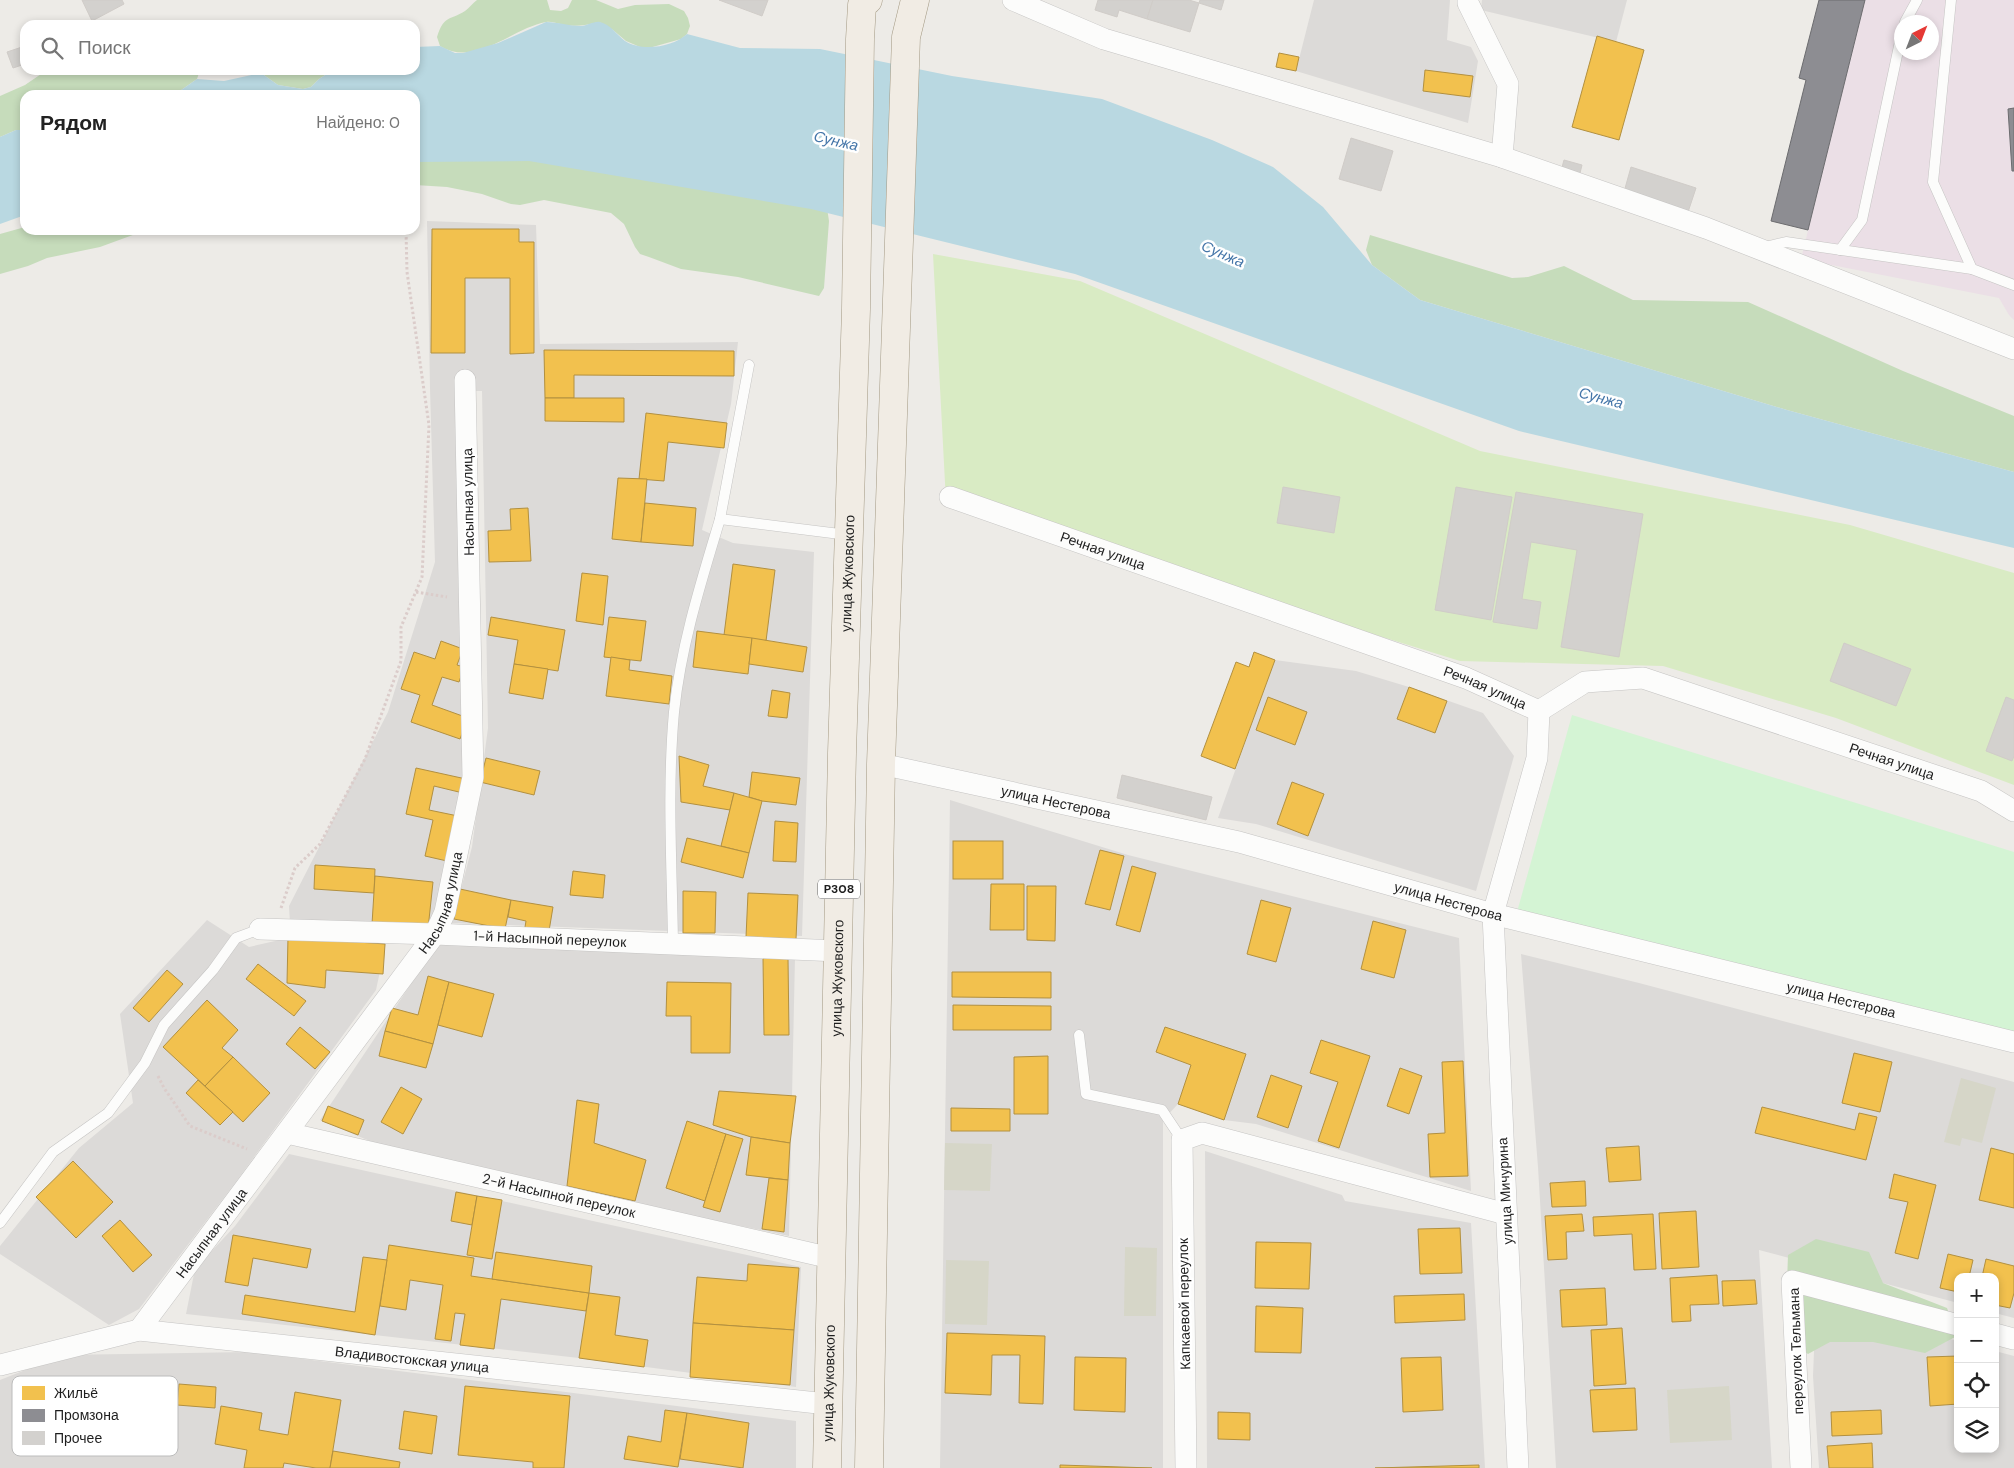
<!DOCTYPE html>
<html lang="ru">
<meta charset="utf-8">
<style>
body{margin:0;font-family:"DM Sans",sans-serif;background:#f2f2f2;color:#222}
.controls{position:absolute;right:15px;bottom:15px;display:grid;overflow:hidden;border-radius:10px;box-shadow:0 2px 8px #0003}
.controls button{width:45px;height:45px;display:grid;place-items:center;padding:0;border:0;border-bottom:1px solid #e0e0e0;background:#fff;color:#222;font:25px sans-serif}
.compass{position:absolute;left:1894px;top:15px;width:45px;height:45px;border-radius:50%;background:#fff;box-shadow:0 2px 8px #0003;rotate:42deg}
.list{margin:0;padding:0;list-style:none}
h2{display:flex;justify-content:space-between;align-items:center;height:65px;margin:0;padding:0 20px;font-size:21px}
h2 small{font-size:16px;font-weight:400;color:#767676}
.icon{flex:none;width:28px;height:28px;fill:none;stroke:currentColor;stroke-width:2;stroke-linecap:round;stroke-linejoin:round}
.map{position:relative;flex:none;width:2014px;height:1468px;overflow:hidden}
.search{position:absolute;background:#fff;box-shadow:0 2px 8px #0003;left:20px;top:20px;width:400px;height:55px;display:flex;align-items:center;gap:12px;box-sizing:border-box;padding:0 18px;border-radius:15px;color:#767676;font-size:19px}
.panel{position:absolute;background:#fff;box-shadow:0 2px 8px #0003;left:20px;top:90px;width:400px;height:145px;border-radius:15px}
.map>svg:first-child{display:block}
.residential{fill:#dcdad8}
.industrial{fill:#ebdfe6;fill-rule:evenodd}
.construction{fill:#d6d6c8}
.grass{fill:#d9ebc4}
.forest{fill:#c6dcbb}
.park{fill:#d4f4d4}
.water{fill:#b9d8e1}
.homes{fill:#f2c14e;stroke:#b29040}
.industry{fill:#8d8d92;stroke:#6c6c6f}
.building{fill:#d3d1ce;stroke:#d0ccc8}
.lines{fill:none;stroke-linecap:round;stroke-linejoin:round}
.service-casing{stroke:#c5c4c3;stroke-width:11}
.minor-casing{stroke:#c5c4c3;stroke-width:22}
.primary-casing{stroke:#a39983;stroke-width:29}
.path{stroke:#dbccca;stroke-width:3;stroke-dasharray:2.5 2.5;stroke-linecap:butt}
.service{stroke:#fcfcfb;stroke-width:10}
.minor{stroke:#fcfcfb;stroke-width:21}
.primary{stroke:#f1ece4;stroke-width:28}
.labels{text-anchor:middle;stroke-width:5;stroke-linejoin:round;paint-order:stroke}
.shield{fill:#fff;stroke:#626262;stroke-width:1}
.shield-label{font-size:12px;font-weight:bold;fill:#1e1e1e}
.street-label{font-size:14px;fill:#1e1e1e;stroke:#fff}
.water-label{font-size:15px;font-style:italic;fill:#4576a9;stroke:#fff}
.key{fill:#fff;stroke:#bcbcbc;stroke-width:1}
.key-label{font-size:14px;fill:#1e1e1e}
</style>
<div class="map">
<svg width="2014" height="1468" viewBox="0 0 2014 1468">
<rect width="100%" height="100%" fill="#edebe7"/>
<g class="residential">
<path d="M1314 0H1450L1447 40 1471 47 1478 61 1468 123 1296 71Z"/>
<path d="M1482 0H1627L1616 42 1481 10Z"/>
<path d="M427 221 536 225 540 344 738 342 731 404 702 530 733 543 814 552 802 936 452 923 472 847 488 728 482 391H459L465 764 435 930 290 923 289 906 388 712 435 562 430 388Z"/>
<path d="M1275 660 1356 671 1409 687 1483 713 1514 756 1476 891 1256 824 1218 818Z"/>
<path d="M950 800 1128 855 1459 938 1471 1191 1256 1124 1224 1120 1178 1104 1163 1120V1468H940Z"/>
<path d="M207 920 249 947 284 939 386 943 376 990 235 1183 139 1309 109 1325 0 1254V1246L79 1148 133 1103 120 1014Z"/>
<path d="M439 942 795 957 789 1236 537 1183 384 1147 320 1120Z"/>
<path d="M1521 954 1639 983 2014 1082V1318L1995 1313V1277H1958V1303L1759 1250 1772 1468H1556L1538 1167Z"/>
<path d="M1205 1151 1342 1195 1345 1201 1471 1223 1485 1468H1207Z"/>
<path d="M289 1154 801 1267 796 1387 579 1358 186 1314 195 1269 235 1226Z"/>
<path d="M1816 1303 1958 1341V1449H1995V1351L2014 1356V1468H1819L1813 1376Z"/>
<path d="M249 1352 796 1421V1468H0V1380L63 1355Z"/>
</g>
<path class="industrial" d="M1865 0H2014V320L2009 315 1999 298 1801 259ZM1902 22H1932V52H1902Z"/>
<g class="construction">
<path d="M1961 1078 1996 1088 1982 1143 1962 1138 1960 1146 1944 1142Z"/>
<path d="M945 1143 992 1144 990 1191 944 1190Z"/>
<path d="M1125 1247 1157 1248 1156 1316H1124Z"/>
<path d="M946 1260 989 1261 987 1325 945 1324Z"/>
<path d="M1729 1386 1732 1440 1670 1443 1667 1390Z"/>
</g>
<path class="grass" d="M933 254 1080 281 1480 451 1850 525 2014 573V785L1836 718 1663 666 1460 661 946 502Z"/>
<g class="forest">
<path d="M477 0H547L550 10 561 11 568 8 572 0H596L618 9 635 5 669 4 684 11 688 18 690 26 687 34 681 39 649 48 640 47 626 41 613 30 599 22C587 25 577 27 564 25 558 24 553 21 546 22 512 28 476 68 440 46L437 37C444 15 449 21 465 11 469 8 473 3 477 0Z"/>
<path d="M47 70 71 75 91 70H200L197 79 174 95H25V130H16L0 137V96L25 85Z"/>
<path d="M260 70H333L319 79 311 87 303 89 278 85 261 73Z"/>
<path d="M480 143 827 208 829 221 824 288 819 296 738 277 681 269 649 257 640 254 635 247 624 224 611 213 544 200 520 205 511 204 482 194 447 187 415 185V155Z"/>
<path d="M25 227V230H218L198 235 141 232 100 247 47 258 28 266 0 274V234Z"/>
<path d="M1370 235 1512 278 1528 277 1564 266 1633 300 1748 302 1903 371 2014 416V472L1787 410 1420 300 1372 265 1366 250Z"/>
<path d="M1816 1239 1869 1252 1883 1283 1947 1308 1957 1336 1925 1353 1873 1342H1830L1808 1354 1785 1338 1788 1255Z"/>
</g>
<path class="park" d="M1572 715 2014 852V1038L1517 912Z"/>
<g class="water">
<path d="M546 22C558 22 569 26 581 26 587 26 594 21 600 22 610 24 617 35 625 41 642 52 673 47 687 34L740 48 820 49 952 76 1102 99 1212 140 1273 167 1323 207 1372 265 1420 300 1787 410 2014 472V548L1519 431 1075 274 811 209 529 161 415 162V95H174L197 79 224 81 261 73 278 85 303 89 311 87 319 79 333 70H415V47L440 46 455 53H463L498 43Z"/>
<path d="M16 130H25V215L0 224V137Z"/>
</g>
<g class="homes">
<path d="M1597 36 1644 50 1619 140 1572 127Z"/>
<path d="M1279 53 1299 57 1296 71 1276 67Z"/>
<path d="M1425 70 1473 76 1470 97 1423 91Z"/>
<path d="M432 229H519V242H534V353L510 354V278H465V353H431Z"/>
<path d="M544 350 734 351V376L574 375V398H545Z"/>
<path d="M545 398H624V422L545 421Z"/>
<path d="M646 413 727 423 724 448 668 442 664 481 639 479Z"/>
<path d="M618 478 647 479 641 542 612 539Z"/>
<path d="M645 503 696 508 693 546 641 542Z"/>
<path d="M528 508 531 561 489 562 488 531 511 530 510 509Z"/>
<path d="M733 564 775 570 766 641 724 635Z"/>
<path d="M582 573 608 576 603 625 576 621Z"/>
<path d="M491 617 565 630 558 671 514 664 518 640 488 635Z"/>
<path d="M609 617 646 621 641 661 604 657Z"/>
<path d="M697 631 752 638 748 674 693 667Z"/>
<path d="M752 638 807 647 803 672 749 664Z"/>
<path d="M441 641 463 649 457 665 464 667 459 682 442 677 432 705 468 718 460 739 411 722 420 695 401 689 414 652 435 659Z"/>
<path d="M1254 652 1275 660 1235 769 1201 756 1236 662 1249 667Z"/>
<path d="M611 657 630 660 629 670 672 676 669 704 606 696Z"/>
<path d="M514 664 548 669 543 699 509 693Z"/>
<path d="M1409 687 1447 701 1435 733 1397 719Z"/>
<path d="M772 690 790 693 787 718 768 716Z"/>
<path d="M1268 697 1307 712 1295 745 1256 730Z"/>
<path d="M679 756 709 765 703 786 734 793 730 810 681 802Z"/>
<path d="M486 758 540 771 534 795 480 782Z"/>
<path d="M416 768 466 779 463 793 434 786 429 810 458 816 447 861 425 856 433 820 406 814Z"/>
<path d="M752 772 800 778 796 805 762 801 749 797Z"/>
<path d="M1292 782 1324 794 1308 836 1277 824Z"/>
<path d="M734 793 762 801 749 853 721 846Z"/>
<path d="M775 821 798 823 796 862 773 861Z"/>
<path d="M687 838 749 853 743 878 681 862Z"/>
<rect x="953" y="841" width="50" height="38"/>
<path d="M1100 850 1124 856 1110 910 1085 904Z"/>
<path d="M315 865 375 869 374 893 314 889Z"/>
<path d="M1132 866 1156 873 1140 932 1116 925Z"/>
<path d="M573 871 605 875 603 898 570 895Z"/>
<path d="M375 876 433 882 428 929 372 924Z"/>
<path d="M991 884H1024V930H990Z"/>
<path d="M1027 886H1056L1055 941 1027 940Z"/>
<path d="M460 889 511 900 505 929 454 919Z"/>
<path d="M683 891 716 892 715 933H683Z"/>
<path d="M748 893 798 895 796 939 746 937Z"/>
<path d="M511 900 553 907 548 937 524 933 526 921 508 917Z"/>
<path d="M1261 900 1291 908 1276 962 1247 954Z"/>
<path d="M1373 921 1406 930 1394 978 1361 969Z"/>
<path d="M288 937 385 944 383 974 326 970 325 988 287 983Z"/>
<path d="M763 958H788L789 1035H764Z"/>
<path d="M258 964 306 1001 294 1016 246 979Z"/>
<path d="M167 970 183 984 149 1022 133 1008Z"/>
<path d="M952 972H1051V998L952 997Z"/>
<path d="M428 976 449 982 433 1044 385 1031 392 1008 418 1015Z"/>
<path d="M449 982 494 994 482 1037 438 1025Z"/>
<path d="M667 982 731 983 730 1053H691V1016H666Z"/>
<path d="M207 1000 238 1030 222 1048 233 1057 205 1086 163 1047Z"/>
<path d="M953 1005 1051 1006V1030H953Z"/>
<path d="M300 1027 330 1052 315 1069 286 1044Z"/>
<path d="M1165 1027 1246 1054 1224 1120 1178 1104 1191 1065 1156 1052Z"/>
<path d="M385 1031 433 1044 426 1068 379 1056Z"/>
<path d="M1321 1040 1370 1056 1339 1148 1318 1141 1338 1082 1310 1073Z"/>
<path d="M1854 1053 1892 1062 1880 1112 1842 1103Z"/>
<path d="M1048 1056V1114H1014V1057Z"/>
<path d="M233 1057 270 1093 243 1122 205 1086Z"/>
<path d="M1463 1061 1468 1176 1430 1177 1428 1134 1445 1133 1442 1062Z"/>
<path d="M1400 1068 1422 1076 1409 1114 1387 1106Z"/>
<path d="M1271 1075 1302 1086 1288 1128 1257 1117Z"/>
<path d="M198 1080 233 1112 220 1125 186 1093Z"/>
<path d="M401 1087 422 1099 403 1134 381 1122Z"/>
<path d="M719 1091 796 1096 790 1143 751 1137 713 1125Z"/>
<path d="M577 1100 599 1104 594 1143 646 1160 635 1201 567 1186Z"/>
<path d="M328 1106 364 1120 358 1135 322 1121Z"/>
<path d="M1762 1107 1855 1130 1859 1113 1877 1117 1866 1160 1755 1133Z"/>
<path d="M951 1108 1010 1109V1131H951Z"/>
<path d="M687 1121 726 1134 705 1201 666 1188Z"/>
<path d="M726 1134 743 1139 720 1212 703 1207Z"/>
<path d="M751 1137 790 1143 788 1180 746 1175Z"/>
<path d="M1639 1146 1641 1180 1609 1182 1606 1148Z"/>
<path d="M1991 1148 2014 1154V1208L1979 1200Z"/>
<path d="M73 1161 113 1202 76 1238 36 1197Z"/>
<path d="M1894 1174 1936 1185 1918 1259 1895 1253 1908 1202 1889 1198Z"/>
<path d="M769 1178 788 1180 784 1232 762 1229Z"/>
<path d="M1585 1181 1586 1206 1552 1207 1550 1183Z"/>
<path d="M456 1192 477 1196 472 1225 451 1221Z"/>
<path d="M477 1196 502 1200 492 1259 467 1255Z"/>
<path d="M1696 1211 1699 1267 1662 1269 1659 1213Z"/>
<path d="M1582 1214 1584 1231 1566 1232 1567 1259 1548 1260 1545 1216Z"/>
<path d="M1653 1214 1656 1269 1634 1270 1632 1234 1594 1236 1593 1217Z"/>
<path d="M120 1220 152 1255 133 1272 102 1236Z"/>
<path d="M1460 1228 1462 1273 1420 1274 1418 1229Z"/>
<path d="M233 1235 311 1249 307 1268 253 1258 248 1286 225 1282Z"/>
<path d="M1256 1242 1311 1243 1309 1289 1255 1288Z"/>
<path d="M389 1245 474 1258 471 1276 589 1293 586 1311 501 1299 494 1349 460 1345 465 1314 455 1313 451 1341 435 1339 443 1285 410 1280 406 1310 380 1306Z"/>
<path d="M496 1252 592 1266 589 1293 492 1279Z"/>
<path d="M1948 1254 1973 1260 1969 1277H1958V1292L1940 1288Z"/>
<path d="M363 1257 387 1260 375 1335 242 1314 245 1295 355 1312Z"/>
<path d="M1986 1259 2014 1266V1293L2010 1308 1995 1305V1277H1982Z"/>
<path d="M748 1264 799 1268 794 1330 693 1323 697 1277 747 1281Z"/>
<path d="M1717 1275 1719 1304 1690 1305 1691 1321 1672 1322 1670 1278Z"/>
<path d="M1755 1280 1757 1304 1723 1306 1722 1281Z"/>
<path d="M1605 1288 1607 1325 1562 1327 1560 1290Z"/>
<path d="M589 1293 620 1297 615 1335 648 1340 644 1367 579 1358Z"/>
<path d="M1464 1294 1465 1320 1395 1323 1394 1296Z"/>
<path d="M1256 1306 1303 1308 1301 1353 1255 1352Z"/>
<path d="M693 1323 794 1330 790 1385 690 1377Z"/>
<path d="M1622 1328 1626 1384 1594 1386 1591 1330Z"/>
<path d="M947 1333 1045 1336 1043 1404 1019 1403 1020 1355H992L991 1395 945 1393Z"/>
<path d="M1958 1356V1404L1930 1406 1927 1357Z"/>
<path d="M1075 1357 1126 1358 1125 1412 1074 1410Z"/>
<path d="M1441 1357 1443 1410 1403 1412 1401 1358Z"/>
<path d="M179 1384 216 1387 215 1408 177 1405Z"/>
<path d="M465 1386 570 1396 564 1468H533V1462L458 1455Z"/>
<path d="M1635 1388 1637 1430 1593 1432 1590 1390Z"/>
<path d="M295 1392 341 1400 330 1468H316L284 1463 283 1468H244L247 1450 215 1444 221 1406 262 1413 259 1430 288 1435Z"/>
<path d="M665 1410 687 1413 678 1467 624 1459 628 1436 661 1442Z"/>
<path d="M1881 1410 1882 1434 1832 1436 1831 1412Z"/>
<path d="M404 1411 437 1416 432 1454 399 1449Z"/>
<path d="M1218 1412 1250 1413V1440L1218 1439Z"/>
<path d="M687 1413 749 1423 743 1468 680 1459Z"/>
<path d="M1872 1443 1873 1468H1829L1827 1446Z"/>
<path d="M333 1451 400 1462 399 1468H330Z"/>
<path d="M1060 1465 1152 1468H1060Z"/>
<path d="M1479 1465V1468H1375Z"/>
</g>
<g class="industry">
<path d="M1819 0H1865L1808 230 1771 221 1806 80 1799 78Z"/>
<path d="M2014 108V171H2012L2008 109Z"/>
</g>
<g class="building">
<path d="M82 0H122L124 4 92 21Z"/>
<path d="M719 0H768L762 16Z"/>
<path d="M1098 0H1153L1147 19 1119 10 1117 17 1095 10Z"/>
<path d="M1153 0H1189L1199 3 1190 32 1147 19Z"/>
<path d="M1200 0H1224L1221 10 1199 3Z"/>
<path d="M25 46V64L13 68 7 52Z"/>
<path d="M1351 138 1393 151 1381 191 1339 179Z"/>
<path d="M1564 160 1582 165 1579 177 1561 171Z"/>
<path d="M1631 167 1696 188 1688 212 1624 192Z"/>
<path d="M1283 487 1340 497 1334 533 1277 523Z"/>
<path d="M1456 487 1512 497 1491 620 1435 610Z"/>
<path d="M1516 492 1643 514 1619 657 1561 647 1577 550 1531 542 1522 599 1541 602 1537 629 1493 622Z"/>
<path d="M1844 643 1911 669 1896 706 1830 681Z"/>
<path d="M2006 697 2014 700V756L2012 761 1986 751Z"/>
<path d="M1122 775 1212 797 1206 820 1117 798Z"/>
</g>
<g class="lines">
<g class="service-casing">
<g id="service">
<path d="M1951 0 1933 182 1972 269 2014 285"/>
<path d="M1905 22 1917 0"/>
<path d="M1765 247 1786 242 1972 269"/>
<path d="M1840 250 1862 220 1902 32"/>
<path d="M749 365 720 519 848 535"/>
<path d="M673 944C672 867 667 789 674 712 681 645 701 582 720 519"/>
<path d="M1079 1035 1086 1094 1162 1110 1182 1140"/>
<path d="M0 1223 53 1152 108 1113 145 1063 164 1025 213 970 236 938 260 929"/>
</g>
</g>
<g class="minor-casing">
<g id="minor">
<path d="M1013 0 1104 39 1502 157 1706 228 2014 349"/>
<path d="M1468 0V3L1508 84 1502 157"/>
<path id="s1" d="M950 497 1466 678 1539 711 1585 682 1643 678 1981 791 2014 811"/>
<path id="s2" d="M881 764 1239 842 1493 914 2014 1042"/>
<path id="s3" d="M260 929 435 934 838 951"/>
<path id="s4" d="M287 1133 831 1258"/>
<path id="s5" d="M139 1330 435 934 445 912 473 777 465 380"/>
<path d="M1995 1334 2014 1339"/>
<path id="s6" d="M0 1365 139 1330 827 1404"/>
<path d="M1186 1468 1182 1140 1202 1133 1506 1214"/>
<path d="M1518 1468 1493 914 1537 758 1539 711"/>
<path d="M1801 1468 1792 1281 1958 1325"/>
</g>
</g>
<g class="primary-casing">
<g id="primary">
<path id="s7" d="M827 1468 842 753 856 309 860 39 862 5 868 0"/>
<path d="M869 1468 881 764 906 37 915 0"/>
</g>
</g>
<g class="path">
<path d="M416 592 447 597"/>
<path d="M281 908 295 868 320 844 365 759 401 661V627L422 577 429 425 407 272 406 230"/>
<path d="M158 1076 164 1088 190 1126 247 1149"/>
</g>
<use href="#service" class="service"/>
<use href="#minor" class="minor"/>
<use href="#primary" class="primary"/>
</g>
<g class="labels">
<rect class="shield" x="818" y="879.5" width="42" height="19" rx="4"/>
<g class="shield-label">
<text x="839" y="893">P308</text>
</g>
<g class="street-label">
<text transform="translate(468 502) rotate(-91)" y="5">Насыпная улица</text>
<text dy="5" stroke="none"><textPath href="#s1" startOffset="162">Речная улица</textPath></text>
<text dy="5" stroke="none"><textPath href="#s7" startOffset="895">улица Жуковского</textPath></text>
<text dy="5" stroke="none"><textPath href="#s1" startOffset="568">Речная улица</textPath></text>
<text dy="5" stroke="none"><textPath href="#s1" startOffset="1002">Речная улица</textPath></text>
<text dy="5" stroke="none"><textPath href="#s2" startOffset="179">улица Нестерова</textPath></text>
<text dy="5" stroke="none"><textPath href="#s5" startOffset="526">Насыпная улица</textPath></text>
<text dy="5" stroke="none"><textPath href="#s2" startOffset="584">улица Нестерова</textPath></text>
<text dy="5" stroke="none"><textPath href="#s3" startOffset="290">1-й Насыпной переулок</textPath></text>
<text dy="5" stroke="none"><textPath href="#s7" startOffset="490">улица Жуковского</textPath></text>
<text dy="5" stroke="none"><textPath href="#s2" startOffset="989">улица Нестерова</textPath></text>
<text transform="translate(1505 1191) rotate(-93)" y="5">улица Мичурина</text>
<text dy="5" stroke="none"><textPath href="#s4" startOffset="279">2-й Насыпной переулок</textPath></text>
<text dy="5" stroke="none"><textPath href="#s5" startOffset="121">Насыпная улица</textPath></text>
<text transform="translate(1184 1304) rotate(-91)" y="5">Капкаевой переулок</text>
<text transform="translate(1796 1351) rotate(-92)" y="5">переулок Тельмана</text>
<text dy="5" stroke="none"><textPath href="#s6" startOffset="418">Владивостокская улица</textPath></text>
<text dy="5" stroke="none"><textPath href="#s7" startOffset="85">улица Жуковского</textPath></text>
</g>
<g class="water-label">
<text transform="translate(836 141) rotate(13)" y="5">Сунжа</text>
<text transform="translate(1223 254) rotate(24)" y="5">Сунжа</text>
<text transform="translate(1601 398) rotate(15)" y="5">Сунжа</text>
</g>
</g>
<rect x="12" y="1376" width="166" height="80" rx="8" class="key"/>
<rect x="22" y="1386" width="23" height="14" fill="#f2c14e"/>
<rect x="22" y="1409" width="23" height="13" fill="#8d8d92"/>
<rect x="22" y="1431" width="23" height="14" fill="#d3d1ce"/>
<g class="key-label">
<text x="54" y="1398">Жильё</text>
<text x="54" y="1420">Промзона</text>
<text x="54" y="1443">Прочее</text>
</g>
</svg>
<div class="controls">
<button>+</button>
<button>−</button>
<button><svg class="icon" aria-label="locate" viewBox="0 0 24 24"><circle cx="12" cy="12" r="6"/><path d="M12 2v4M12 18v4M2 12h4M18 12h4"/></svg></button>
<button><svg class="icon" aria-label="layers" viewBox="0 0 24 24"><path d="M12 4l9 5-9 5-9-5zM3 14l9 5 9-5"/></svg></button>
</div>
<svg class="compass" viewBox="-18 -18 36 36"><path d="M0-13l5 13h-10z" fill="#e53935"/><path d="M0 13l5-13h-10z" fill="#767676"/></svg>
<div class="search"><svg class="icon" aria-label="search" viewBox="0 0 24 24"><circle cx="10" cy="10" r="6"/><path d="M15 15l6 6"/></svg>Поиск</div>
<section class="panel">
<h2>Рядом<small>Найдено: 0</small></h2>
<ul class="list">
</ul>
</section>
</div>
